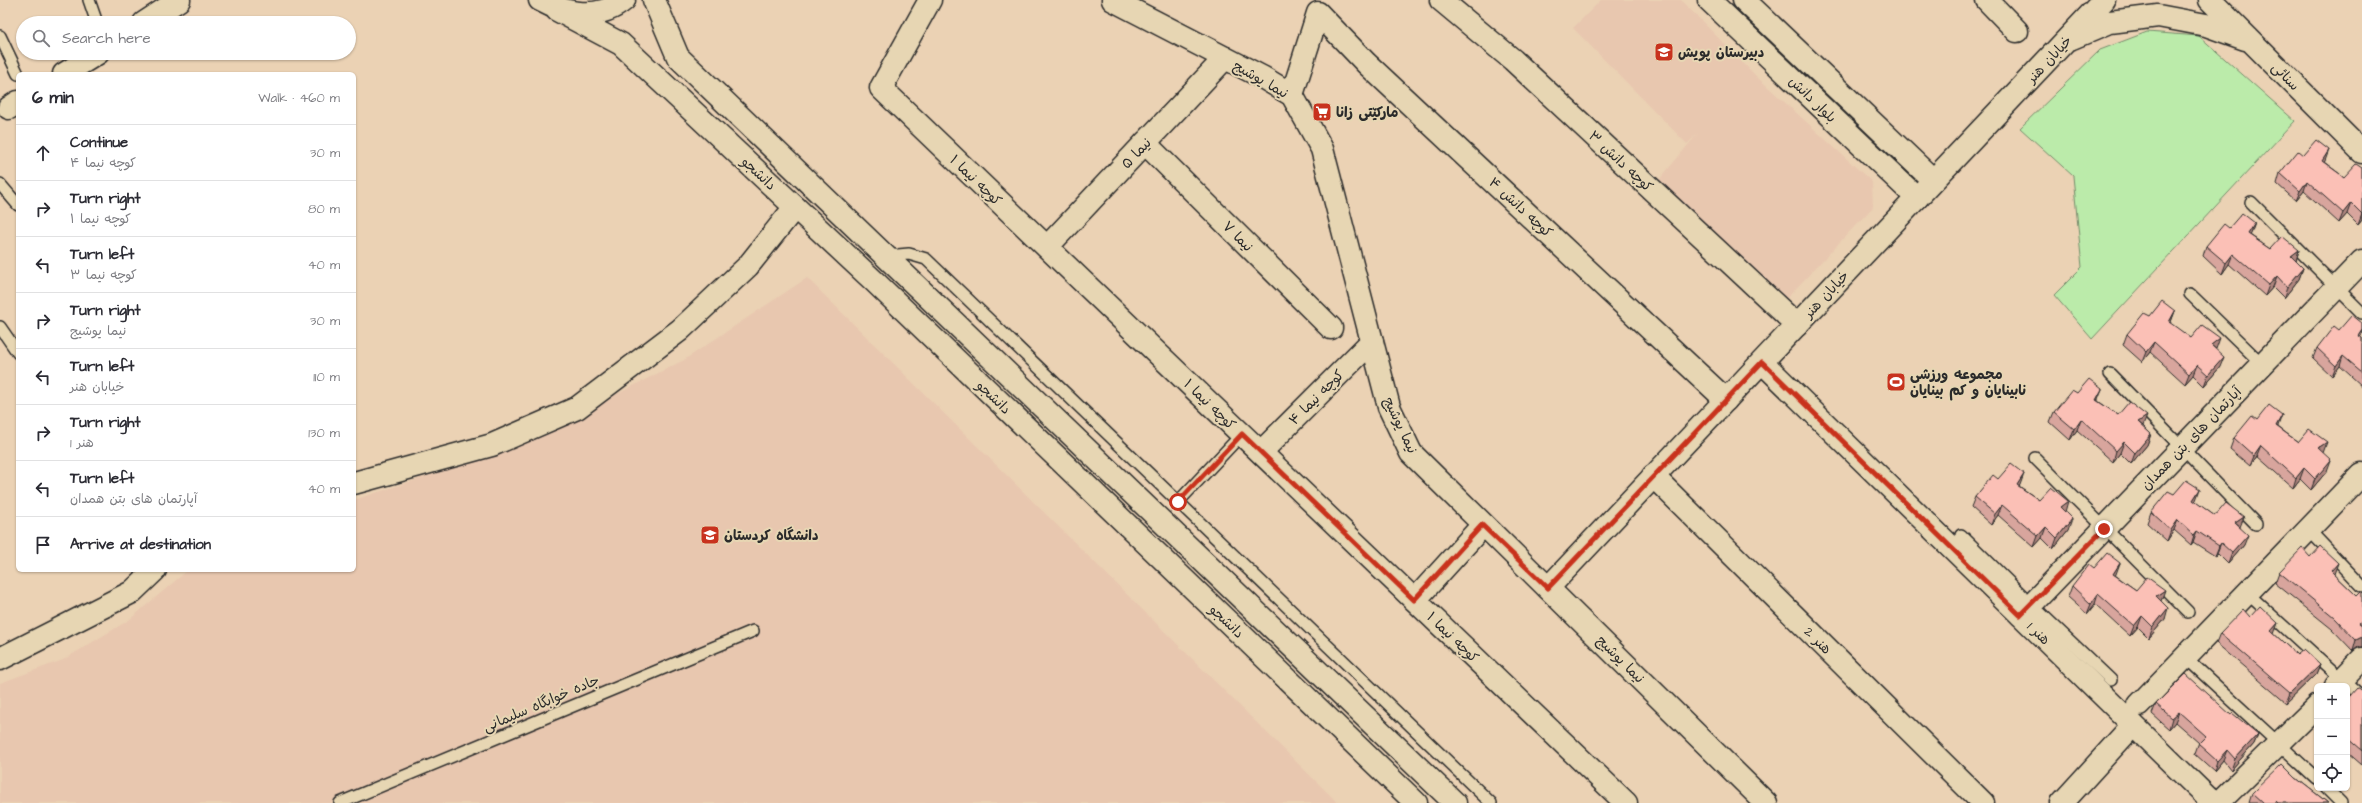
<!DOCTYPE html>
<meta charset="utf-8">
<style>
body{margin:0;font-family:"Architects Daughter","Playpen Sans Arabic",sans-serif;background:#f7f7f7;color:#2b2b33}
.controls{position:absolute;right:12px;bottom:12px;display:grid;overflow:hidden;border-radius:6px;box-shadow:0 1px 3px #0004}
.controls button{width:36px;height:36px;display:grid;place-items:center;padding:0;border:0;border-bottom:1px solid #e1e1e2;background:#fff;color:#2b2b33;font:20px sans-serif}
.stop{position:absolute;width:12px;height:12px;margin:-9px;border:3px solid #c8321e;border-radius:50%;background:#fff}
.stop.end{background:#c8321e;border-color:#fff;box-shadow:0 1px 4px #0008}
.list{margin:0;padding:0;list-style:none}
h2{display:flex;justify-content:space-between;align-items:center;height:52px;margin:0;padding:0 16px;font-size:17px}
h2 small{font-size:13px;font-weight:400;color:#7c7c81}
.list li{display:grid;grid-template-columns:26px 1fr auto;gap:12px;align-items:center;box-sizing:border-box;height:56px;padding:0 16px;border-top:1px solid #e1e1e2}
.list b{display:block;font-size:15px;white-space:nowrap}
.list p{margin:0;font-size:13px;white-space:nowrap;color:#7c7c81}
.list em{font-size:13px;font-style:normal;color:#7c7c81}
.icon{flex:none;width:22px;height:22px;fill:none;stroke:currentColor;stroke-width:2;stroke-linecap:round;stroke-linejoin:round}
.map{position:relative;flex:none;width:2362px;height:803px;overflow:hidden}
.search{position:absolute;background:#fff;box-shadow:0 1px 3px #0004;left:16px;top:16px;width:340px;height:44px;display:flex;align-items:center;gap:10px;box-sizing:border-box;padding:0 14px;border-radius:22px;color:#7c7c81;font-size:15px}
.panel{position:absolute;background:#fff;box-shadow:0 1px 3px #0004;left:16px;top:72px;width:340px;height:500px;border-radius:6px}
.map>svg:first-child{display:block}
.built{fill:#e8c7af}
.green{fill:#bbebaa;stroke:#738b6a}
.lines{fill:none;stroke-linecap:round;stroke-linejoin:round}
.lane-casing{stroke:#2b2b2b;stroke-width:14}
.street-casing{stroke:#2b2b2b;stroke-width:25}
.secondary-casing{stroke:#2b2b2b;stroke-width:25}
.lane{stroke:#e7d6b3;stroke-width:11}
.street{stroke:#e7d6b3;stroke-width:22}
.secondary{stroke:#e7d6b3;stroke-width:22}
.wall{fill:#d8a59d;stroke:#2b2b2b}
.shaded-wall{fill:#b0867f;stroke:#2b2b2b}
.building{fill:#fbc0b6;stroke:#2b2b2b}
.route{stroke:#c8321e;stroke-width:5}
.labels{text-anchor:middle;stroke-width:4;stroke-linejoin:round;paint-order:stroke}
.poi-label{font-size:14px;font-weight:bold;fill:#2b2b2b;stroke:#e7d6b3;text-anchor:start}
.street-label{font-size:14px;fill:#2b2b2b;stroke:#e7d6b3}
</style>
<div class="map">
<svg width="2362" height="803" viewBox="0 0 2362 803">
<rect width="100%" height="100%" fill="#ebd2b4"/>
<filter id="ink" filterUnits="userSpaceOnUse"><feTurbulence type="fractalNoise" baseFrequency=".025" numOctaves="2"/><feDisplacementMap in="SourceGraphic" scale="8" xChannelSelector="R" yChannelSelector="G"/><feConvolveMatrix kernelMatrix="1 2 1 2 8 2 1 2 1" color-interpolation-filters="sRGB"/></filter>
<g filter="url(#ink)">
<g class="built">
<path d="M1601 0H1681L1756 76 1872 182 1873 207 1786 299 1659 180 1698 133 1687 144 1573 28Z"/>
<path d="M807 278 1338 803H0V683L63 660 129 620 188 570H354V500L507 450 684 360Z"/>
</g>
<path class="green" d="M2147 32 2199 36 2295 121 2092 339 2054 295 2082 267 2073 176 2020 128 2100 50Z"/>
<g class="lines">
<g class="lane-casing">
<g id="lane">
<path d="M89 0 97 23"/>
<path d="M0 36 18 74"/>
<path d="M0 184 18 205"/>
<path d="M2251 202 2362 313"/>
<path d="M887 256 909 254 926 259 1491 803"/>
<path d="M2190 294 2262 364"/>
<path d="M0 327 18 353"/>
<path d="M2110 374 2256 524"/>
<path d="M2035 458 2188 612"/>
<path d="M1178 502 1242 434"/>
<path d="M2309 530 2362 586"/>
<path d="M1961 535 2031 604 2111 680"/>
<path d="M2247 593 2362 698"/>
<path d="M2185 657 2317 779"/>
<path d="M2326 788 2341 803"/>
<path d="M340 803 753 631"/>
</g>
</g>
<g class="street-casing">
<g id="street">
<path d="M930 0 881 88 1626 803"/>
<path d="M1113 0 1262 77 1292 95 1322 149 1389 407 1411 453 1766 803"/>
<path d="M1441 0 1513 60 1797 325"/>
<path d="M1709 0 1917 198"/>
<path d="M1744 0 1933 180"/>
<path d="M1987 0 2017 31"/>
<path d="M2210 0 2362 152"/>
<path d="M144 23 179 0"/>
<path d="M2072 38 2110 22 2158 16 2206 25 2245 39"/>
<path d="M64 74 98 53"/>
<path d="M1292 95 1318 13 1366 63 1726 400"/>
<path d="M9 108 18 102"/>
<path d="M1145 143 1331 328"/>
<path d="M1047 247 1225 58"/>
<path d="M1762 362 2213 803"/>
<path d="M1261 452 1372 341"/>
<path d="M1653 476 1983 803"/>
<path d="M354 483 492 445 577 408 680 330 748 266 795 207"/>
<path d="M1548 588 2104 0"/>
<path d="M1415 600 1483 525"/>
<path d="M2021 615 2362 261"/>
<path d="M0 659 132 592 155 570"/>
<path d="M2336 686 2362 659"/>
<path d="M2139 705 2362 474"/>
<path d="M2062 803 2133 725"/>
<path d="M2218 803 2317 706"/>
</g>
</g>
<g class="secondary-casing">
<g id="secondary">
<path d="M540 0C565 14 599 21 624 0"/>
<path d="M654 0 678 57 1455 803"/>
<path d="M557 10 621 44 875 282 1416 803"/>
</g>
</g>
<use href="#lane" class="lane"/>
<use href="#street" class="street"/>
<use href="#secondary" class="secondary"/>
</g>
<g class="wall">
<path d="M2303 155 2325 161 2324 162 2344 177 2362 168V220L2358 225 2347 214 2339 223 2304 191 2296 201 2277 184 2280 173Z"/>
<path d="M2255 223 2250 235 2270 249 2299 250 2296 261 2303 268 2299 279 2284 298 2273 287 2265 296 2229 264 2222 274 2203 256 2206 246 2229 228Z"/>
<path d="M2175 311 2170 324 2191 338 2220 367 2204 386 2193 375 2185 384 2150 352 2142 362 2123 345 2127 334 2150 316Z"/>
<path d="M2362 323V334L2360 337 2362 338V386L2340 366 2332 376 2313 358 2317 348 2339 330Z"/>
<path d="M2077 393 2098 399V401L2118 415 2143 426 2151 434 2147 445 2131 464 2120 453 2113 462 2077 430 2070 440 2050 422 2054 412Z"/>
<path d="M2257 420 2278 426V427L2298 442 2323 453 2327 471 2311 490 2300 479 2293 488 2257 456 2250 466 2230 449 2234 438Z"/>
<path d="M1998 479 2020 485 2019 486 2039 500 2065 512 2068 530 2053 549 2042 538 2034 547 1998 515 1991 525 1971 507 1975 497Z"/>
<path d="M2174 494 2196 500 2195 502 2215 516 2240 527 2244 545 2228 564 2217 553 2215 556 2193 542 2191 545 2174 530 2167 541 2147 523 2151 512Z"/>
<path d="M2310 557 2334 574 2357 596 2358 647 2353 651 2332 629 2275 583 2279 572Z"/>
<path d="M2094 568 2116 574 2115 575 2136 590 2161 601 2165 619 2149 638 2138 627 2130 636 2095 604 2087 614 2068 597 2072 586Z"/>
<path d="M2250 617 2274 634 2297 655 2320 664 2316 674 2286 703 2216 643 2220 633Z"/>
<path d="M2362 692V765L2347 752V698Z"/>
<path d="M2156 704 2231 715 2258 734 2254 744 2231 770 2223 760 2214 771 2195 754 2199 743 2175 722 2169 729 2152 714Z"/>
<path d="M2317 719V728L2315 726Z"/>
<path d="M2296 778 2328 803H2249L2252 793Z"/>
</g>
<g class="shaded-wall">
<path d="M2329 150 2325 161 2318 172 2322 161Z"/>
<path d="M2307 181 2304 191 2296 201 2300 191Z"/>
<path d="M2351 203 2347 214 2339 223 2343 213Z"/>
<path d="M2362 214V220L2358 225Z"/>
<path d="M2255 223 2251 234 2244 244 2248 234Z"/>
<path d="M2299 250 2296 261 2291 256Z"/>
<path d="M2233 254 2229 264 2222 274 2226 263Z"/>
<path d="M2303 268 2299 279 2284 298 2287 287Z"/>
<path d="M2277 276 2273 287 2265 296 2269 285Z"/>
<path d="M2175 311 2171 322 2165 333 2169 322Z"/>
<path d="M2362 330 2361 336 2355 346 2358 336Z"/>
<path d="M2220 338 2216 349 2211 345Z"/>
<path d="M2154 342 2150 352 2142 362 2146 352Z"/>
<path d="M2343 356 2340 366 2332 376 2336 366Z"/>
<path d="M2224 357 2220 367 2204 386 2208 375Z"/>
<path d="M2197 365 2193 375 2185 384 2189 374Z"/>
<path d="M2102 389 2098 399 2092 410 2096 400Z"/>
<path d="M2282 415 2278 426 2272 437 2276 426Z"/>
<path d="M2147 416 2143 426 2138 422Z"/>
<path d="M2081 419 2077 430 2070 440 2074 429Z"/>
<path d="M2151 434 2147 445 2131 464 2135 453Z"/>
<path d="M2124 442 2120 453 2113 462 2116 451Z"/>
<path d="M2327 442 2323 453 2318 448Z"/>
<path d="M2261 446 2257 456 2250 466 2254 456Z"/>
<path d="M2331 460 2327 471 2311 490 2315 479Z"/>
<path d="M2304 468 2300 479 2293 488 2296 478Z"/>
<path d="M2024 474 2020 485 2013 495 2017 485Z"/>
<path d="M2200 489 2196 500 2189 511 2193 500Z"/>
<path d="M2068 501 2065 512 2060 507Z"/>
<path d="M2002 505 1998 515 1991 525 1995 514Z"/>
<path d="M2244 517 2240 527 2235 523Z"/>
<path d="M2072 519 2068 530 2053 549 2057 538Z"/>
<path d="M2178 520 2174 530 2167 541 2171 530Z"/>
<path d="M2046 527 2042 538 2034 547 2038 536Z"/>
<path d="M2197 531 2193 542 2191 545 2194 535Z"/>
<path d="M2248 535 2244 545 2228 564 2232 553Z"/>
<path d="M2221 543 2217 553 2215 556 2219 546Z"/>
<path d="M2120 563 2116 574 2110 585 2113 574Z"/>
<path d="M2338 563 2334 574 2327 582 2331 571Z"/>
<path d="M2165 590 2161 601 2156 596Z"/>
<path d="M2098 594 2095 604 2087 614 2091 604Z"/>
<path d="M2168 608 2165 619 2149 638 2153 627Z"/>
<path d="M2142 616 2138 627 2130 636 2134 626Z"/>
<path d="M2362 621V628L2359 624Z"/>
<path d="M2278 623 2274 634 2267 642 2271 631Z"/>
<path d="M2362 637V647H2358L2353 651 2356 640Z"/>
<path d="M2320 664 2316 674 2286 703 2290 693Z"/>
<path d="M2179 712 2175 722 2169 729 2172 718Z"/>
<path d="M2258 734 2254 744 2231 770 2235 759Z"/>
<path d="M2227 750 2223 760 2214 771 2217 761Z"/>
</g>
<g class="building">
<path d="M2316 140 2329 150 2322 161 2344 177 2356 164 2362 168V214L2351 203 2343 213 2307 181 2300 191 2280 173 2298 151 2303 155Z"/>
<path d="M2242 213 2255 223 2248 234 2270 249 2282 236 2299 250 2291 256 2303 268 2287 287 2277 276 2269 285 2233 254 2226 263 2206 246 2224 224 2229 228Z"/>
<path d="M2162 301 2175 311 2169 322 2191 338 2202 325 2220 338 2211 345 2224 357 2208 375 2197 365 2189 374 2154 342 2146 352 2127 334 2144 313 2150 316Z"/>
<path d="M2352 315 2362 323V330L2358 336 2362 338V372L2343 356 2336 366 2317 348 2334 326 2339 330Z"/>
<path d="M2089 379 2102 389 2096 400 2118 415 2129 402 2147 416 2138 422 2151 434 2135 453 2124 442 2116 451 2081 419 2074 429 2054 412 2072 390 2077 393Z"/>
<path d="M2269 405 2282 415 2276 426 2298 442 2309 429 2327 442 2318 448 2331 460 2315 479 2304 468 2296 478 2261 446 2254 456 2234 438 2252 416 2257 420Z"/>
<path d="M2011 464 2024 474 2017 485 2039 500 2051 487 2068 501 2060 507 2072 519 2057 538 2046 527 2038 536 2002 505 1995 514 1975 497 1993 475 1998 479Z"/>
<path d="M2186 480 2200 489 2193 500 2215 516 2226 503 2244 517 2235 523 2248 535 2232 553 2221 543 2219 546 2197 531 2194 535 2178 520 2171 530 2151 512 2168 491 2174 494Z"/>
<path d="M2320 546 2338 563 2331 571 2357 596 2362 591V621L2359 624 2362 626V637L2356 640 2335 618 2279 572 2302 548 2310 557Z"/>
<path d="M2107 553 2120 563 2113 574 2136 590 2147 577 2165 590 2156 596 2168 608 2153 627 2142 616 2134 626 2098 594 2091 604 2072 586 2089 564 2094 568Z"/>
<path d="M2260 606 2278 623 2271 631 2297 655 2304 649 2320 664 2290 693 2220 633 2243 609 2250 617Z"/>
<path d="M2186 674 2231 715 2232 713 2258 734 2235 759 2227 750 2217 761 2198 744 2206 736 2179 712 2172 718 2156 704Z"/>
<path d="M2356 688 2362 692V751L2347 738V698Z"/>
<path d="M2282 764 2296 778 2328 803H2277L2275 801 2273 803H2263L2252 793Z"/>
</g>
</g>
<g class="lines" filter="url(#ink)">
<path class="route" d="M1178 502 1242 434 1414 600 1482 525 1548 588 1762 362 2020 615 2104 529"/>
</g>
<defs>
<g id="school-square" transform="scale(1)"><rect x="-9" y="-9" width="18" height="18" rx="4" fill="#c8321e" stroke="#e7d6b3"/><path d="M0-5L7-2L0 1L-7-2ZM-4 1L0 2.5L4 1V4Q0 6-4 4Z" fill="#fff"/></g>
<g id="supermarket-square" transform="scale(1)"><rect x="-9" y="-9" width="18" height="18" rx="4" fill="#c8321e" stroke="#e7d6b3"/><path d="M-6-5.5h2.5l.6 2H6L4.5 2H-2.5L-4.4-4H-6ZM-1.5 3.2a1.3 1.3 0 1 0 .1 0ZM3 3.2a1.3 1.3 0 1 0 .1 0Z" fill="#fff"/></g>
<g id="stadium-square" transform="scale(1)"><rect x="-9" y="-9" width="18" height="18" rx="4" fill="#c8321e" stroke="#e7d6b3"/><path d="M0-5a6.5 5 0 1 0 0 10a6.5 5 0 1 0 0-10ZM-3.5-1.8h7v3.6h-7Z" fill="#fff"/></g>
<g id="university-square" transform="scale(1)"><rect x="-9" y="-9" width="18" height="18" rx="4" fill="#c8321e" stroke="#e7d6b3"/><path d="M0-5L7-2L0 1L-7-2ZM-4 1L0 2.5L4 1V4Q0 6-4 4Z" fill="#fff"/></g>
</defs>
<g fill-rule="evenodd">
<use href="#school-square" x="1664" y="52"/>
<use href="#supermarket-square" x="1322" y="112"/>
<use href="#stadium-square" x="1896" y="382"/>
<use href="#university-square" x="710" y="535"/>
</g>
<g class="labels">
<g class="poi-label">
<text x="1678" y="57">دبیرستان پویش</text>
<text x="1336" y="117">مارکێتی زانا</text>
<text x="1910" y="379">مجموعه ورزشی<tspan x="1910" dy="16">نابینایان و کم بینایان</tspan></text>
<text x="724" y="540">دانشگاه کردستان</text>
</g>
<g class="street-label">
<text transform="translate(2049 59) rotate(-47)" y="5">خیابان هنر</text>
<text transform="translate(2286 76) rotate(46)" y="5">سنائی</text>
<text transform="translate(1261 79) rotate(30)" y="5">نیما یوشیج</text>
<text transform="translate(1813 99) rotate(44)" y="5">بلوار دانش</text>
<text transform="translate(1136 153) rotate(-47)" y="5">نیما ۵</text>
<text transform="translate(1621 161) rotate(43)" y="5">کوچه دانش ۳</text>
<text transform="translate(759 173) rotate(43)" y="5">دانشجو</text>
<text transform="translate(976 180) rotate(44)" y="5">کوچه نیما ۱</text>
<text transform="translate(1521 207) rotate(43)" y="5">کوچه دانش ۴</text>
<text transform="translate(1238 236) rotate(45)" y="5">نیما ۷</text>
<text transform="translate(1826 294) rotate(-47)" y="5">خیابان هنر</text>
<text transform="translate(994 397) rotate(44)" y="5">دانشجو</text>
<text transform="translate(1316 397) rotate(-45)" y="5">کوچه نیما ۴</text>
<text transform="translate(1210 404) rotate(44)" y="5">کوچه نیما ۱</text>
<text transform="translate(1401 425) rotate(65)" y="5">نیما یوشیج</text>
<text transform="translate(2191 438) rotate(-46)" y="5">آپارتمان های بتن همدان</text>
<text transform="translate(1227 621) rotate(44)" y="5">دانشجو</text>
<text transform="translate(2039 633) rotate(44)" y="5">هنر 1</text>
<text transform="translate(1453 637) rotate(44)" y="5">کوچه نیما ۱</text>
<text transform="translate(1818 640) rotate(45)" y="5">هنر 2</text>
<text transform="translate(1621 659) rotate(45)" y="5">نیما یوشیج</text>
<text transform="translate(541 703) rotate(-23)" y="5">جاده خوابگاه سلیمانی</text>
</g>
</g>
</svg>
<div class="controls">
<button>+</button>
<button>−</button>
<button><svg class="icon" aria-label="locate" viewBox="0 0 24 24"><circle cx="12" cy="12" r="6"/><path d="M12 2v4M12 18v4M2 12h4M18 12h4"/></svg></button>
</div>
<div class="stop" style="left:1178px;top:502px"></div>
<div class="stop end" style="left:2104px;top:529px"></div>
<div class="search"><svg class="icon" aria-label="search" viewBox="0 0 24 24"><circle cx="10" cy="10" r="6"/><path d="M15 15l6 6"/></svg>Search here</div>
<section class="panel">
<h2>6 min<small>Walk · 460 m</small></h2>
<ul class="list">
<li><svg class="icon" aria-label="ahead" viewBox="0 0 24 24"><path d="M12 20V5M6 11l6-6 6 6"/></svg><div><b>Continue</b><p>کوچه نیما ۴</p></div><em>30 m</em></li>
<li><svg class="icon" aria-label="right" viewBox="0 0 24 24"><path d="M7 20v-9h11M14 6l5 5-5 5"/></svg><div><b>Turn right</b><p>کوچه نیما ۱</p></div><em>80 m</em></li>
<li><svg class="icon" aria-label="left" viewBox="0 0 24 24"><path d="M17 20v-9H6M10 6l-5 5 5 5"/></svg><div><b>Turn left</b><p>کوچه نیما ۳</p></div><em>40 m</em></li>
<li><svg class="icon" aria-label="right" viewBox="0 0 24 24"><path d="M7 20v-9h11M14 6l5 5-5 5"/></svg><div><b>Turn right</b><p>نیما یوشیج</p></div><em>30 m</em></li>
<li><svg class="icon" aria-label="left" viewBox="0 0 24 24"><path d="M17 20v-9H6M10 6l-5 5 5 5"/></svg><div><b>Turn left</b><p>خیابان هنر</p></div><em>110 m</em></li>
<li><svg class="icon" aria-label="right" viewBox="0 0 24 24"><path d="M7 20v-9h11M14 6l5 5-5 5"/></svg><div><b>Turn right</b><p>هنر 1</p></div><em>130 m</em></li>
<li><svg class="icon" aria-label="left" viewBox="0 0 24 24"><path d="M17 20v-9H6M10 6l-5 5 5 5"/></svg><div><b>Turn left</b><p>آپارتمان های بتن همدان</p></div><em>40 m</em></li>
<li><svg class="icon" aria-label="arrive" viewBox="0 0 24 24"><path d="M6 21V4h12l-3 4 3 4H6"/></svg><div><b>Arrive at destination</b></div></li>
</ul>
</section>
</div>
